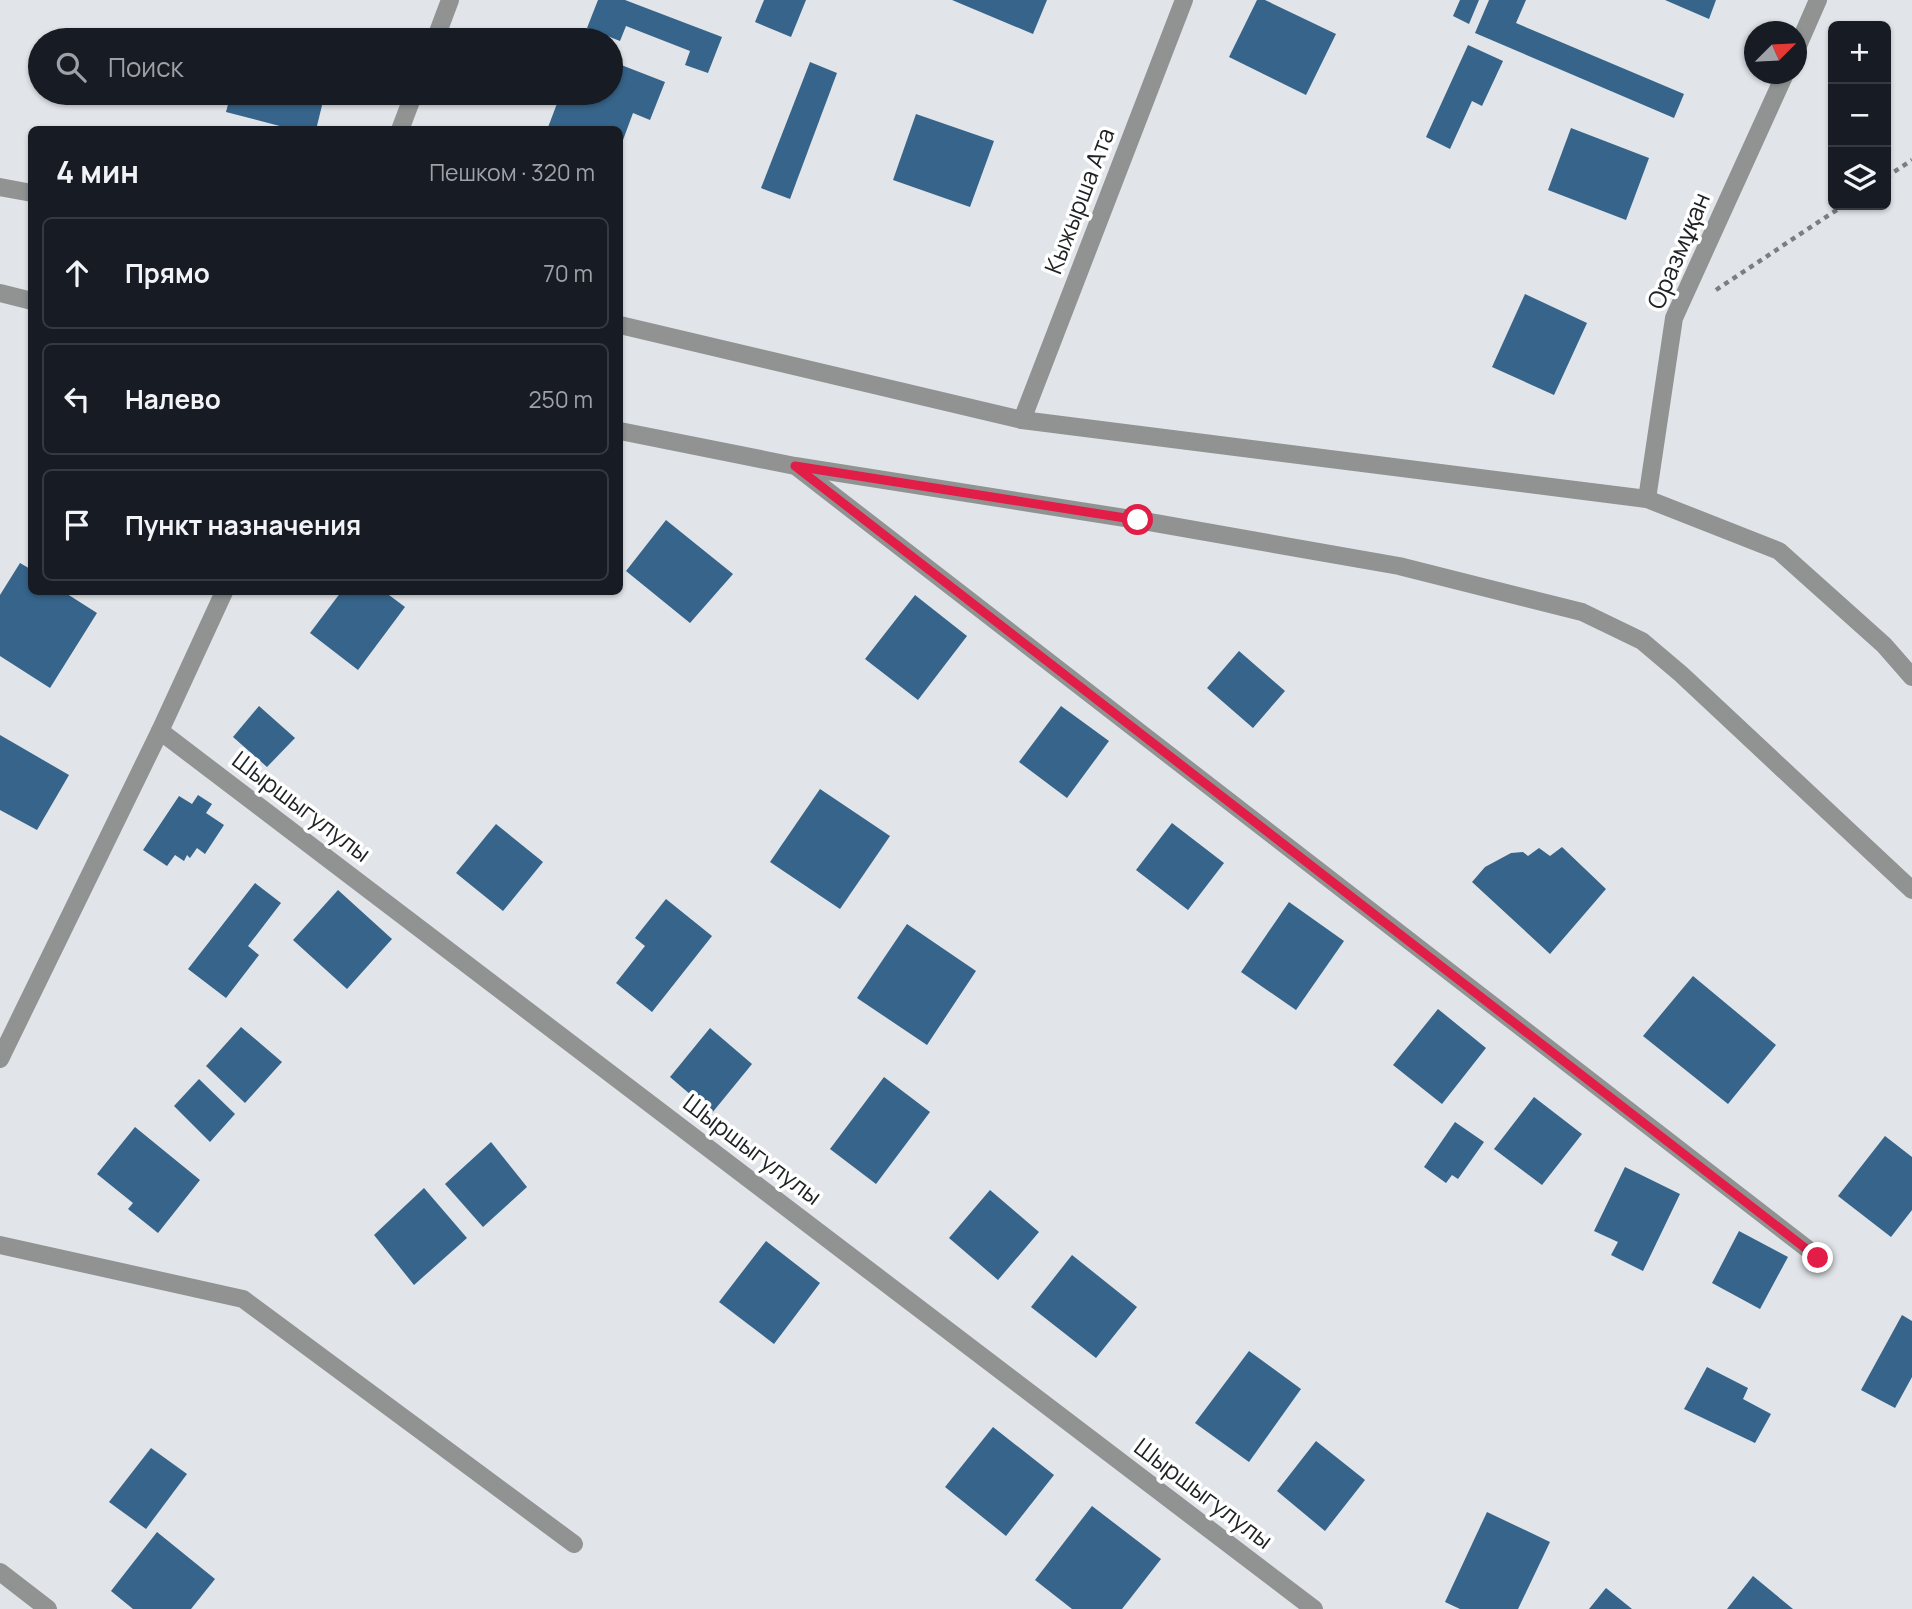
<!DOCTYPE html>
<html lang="ru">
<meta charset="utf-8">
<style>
body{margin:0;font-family:Manrope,sans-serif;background:#242831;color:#f1f3f6}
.controls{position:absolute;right:21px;top:21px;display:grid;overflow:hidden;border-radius:10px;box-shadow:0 2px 5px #0004}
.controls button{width:63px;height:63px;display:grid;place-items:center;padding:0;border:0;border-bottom:2px solid #363941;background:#171b24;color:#f1f3f6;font:35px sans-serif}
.compass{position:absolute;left:1744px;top:21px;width:63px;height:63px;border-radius:50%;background:#171b24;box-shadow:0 2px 5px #0004;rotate:66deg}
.stop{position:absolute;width:21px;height:21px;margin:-16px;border:5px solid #e11d48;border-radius:50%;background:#fff}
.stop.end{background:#e11d48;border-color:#fff;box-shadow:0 2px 7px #0008}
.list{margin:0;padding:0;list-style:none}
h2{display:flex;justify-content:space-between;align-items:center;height:91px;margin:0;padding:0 28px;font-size:30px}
h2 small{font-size:23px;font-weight:400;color:#9ea1a6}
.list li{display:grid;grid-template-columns:46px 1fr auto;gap:21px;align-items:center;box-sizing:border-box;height:112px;margin:0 14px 14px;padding:0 14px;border:2px solid #363941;border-radius:10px}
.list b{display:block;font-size:26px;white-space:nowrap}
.list em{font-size:23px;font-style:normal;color:#9ea1a6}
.icon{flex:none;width:38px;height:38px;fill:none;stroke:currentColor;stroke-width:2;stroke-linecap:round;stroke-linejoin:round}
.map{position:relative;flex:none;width:1912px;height:1609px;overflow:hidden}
.search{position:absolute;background:#171b24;box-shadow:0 2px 5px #0004;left:28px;top:28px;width:595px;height:77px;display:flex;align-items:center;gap:18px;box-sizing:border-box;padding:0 24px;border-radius:38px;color:#9ea1a6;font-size:26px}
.panel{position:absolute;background:#171b24;box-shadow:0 2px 5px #0004;left:28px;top:126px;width:595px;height:469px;border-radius:10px}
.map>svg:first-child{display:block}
.building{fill:#36648a}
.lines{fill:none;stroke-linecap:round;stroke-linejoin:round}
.path{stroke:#7b7e80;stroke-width:4.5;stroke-dasharray:5 5;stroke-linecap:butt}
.minor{stroke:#909392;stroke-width:18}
.route{stroke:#e11d48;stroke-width:9}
.labels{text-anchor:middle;stroke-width:7;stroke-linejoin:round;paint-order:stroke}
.street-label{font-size:24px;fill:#212223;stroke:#fff}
</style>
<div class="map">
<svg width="1912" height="1609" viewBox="0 0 1912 1609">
<rect width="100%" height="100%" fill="#e1e5e9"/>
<g class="building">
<path d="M598 0H625L722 37 708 73 685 65 690 51 626 26 620 41 587 28Z"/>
<path d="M764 0H806L791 37 755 22Z"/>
<path d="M952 0H1047L1033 34Z"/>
<path d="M1257 0H1265L1336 34 1306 95 1229 57Z"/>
<path d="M1460 0H1479L1469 24 1453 16Z"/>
<path d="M1489 0H1526L1516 23 1684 94 1674 118 1475 33Z"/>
<path d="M1665 0H1716L1709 19Z"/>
<path d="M1468 45 1503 61 1482 106 1472 101 1450 149 1426 137Z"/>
<path d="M611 61 665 82 650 120 633 113 620 148V130H547L561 93H611Z"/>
<path d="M810 62 837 73 790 199 761 188Z"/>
<path d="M231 93H325L316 130H295L226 112Z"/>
<path d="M916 114 994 141 970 207 893 180Z"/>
<path d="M1571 128 1649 158 1626 220 1548 190Z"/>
<path d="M1525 294 1587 323 1554 395 1492 367Z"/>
<path d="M666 520 733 574 690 623 626 571Z"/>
<path d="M20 563 32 570V592H64L97 613 50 688 0 656V595Z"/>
<path d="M341 592H385L405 607 358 670 310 633Z"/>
<path d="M915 595 967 636 918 700 865 659Z"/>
<path d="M1239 651 1285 691 1253 728 1207 688Z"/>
<path d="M259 706 295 738 267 767 233 737Z"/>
<path d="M1061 706 1109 741 1067 798 1019 762Z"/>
<path d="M0 735 69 775 37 830 0 810Z"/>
<path d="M820 789 890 836 840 909 770 862Z"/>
<path d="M198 795 212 804 206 813 224 825 205 854 197 848 190 858 187 855 184 861 175 855 167 866 143 850 179 796 192 804Z"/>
<path d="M1172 823 1224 863 1188 910 1136 870Z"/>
<path d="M496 824 543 862 503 911 456 873Z"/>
<path d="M1562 847 1606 889 1550 954 1472 882 1485 867 1511 853 1523 852 1528 856 1539 848 1550 856Z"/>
<path d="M255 883 281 903 248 946 259 955 226 998 188 969Z"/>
<path d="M338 890 392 939 347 989 293 940Z"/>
<path d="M666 899 712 936 652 1012 616 983 645 946 635 938Z"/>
<path d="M1289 902 1344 941 1296 1010 1241 972Z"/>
<path d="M907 924 976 971 927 1045 857 998Z"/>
<path d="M1693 976 1776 1045 1728 1104 1643 1036Z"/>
<path d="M1438 1009 1486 1048 1442 1104 1393 1065Z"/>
<path d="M241 1027 282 1062 245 1103 206 1066Z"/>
<path d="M710 1028 752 1064 712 1113 670 1077Z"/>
<path d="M884 1077 930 1112 876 1184 830 1149Z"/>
<path d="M199 1079 235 1114 210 1142 174 1106Z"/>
<path d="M1534 1097 1582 1134 1542 1185 1494 1149Z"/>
<path d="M1455 1122 1484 1142 1458 1179 1452 1175 1446 1183 1424 1167Z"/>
<path d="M135 1127 200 1180 158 1233 128 1209 133 1203 97 1174Z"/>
<path d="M1885 1136 1912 1157V1210L1891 1237 1838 1196Z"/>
<path d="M491 1142 527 1187 483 1227 445 1184Z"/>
<path d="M1625 1167 1680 1194 1643 1271 1611 1255 1618 1242 1594 1231Z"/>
<path d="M424 1188 467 1238 414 1285 374 1235Z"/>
<path d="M990 1190 1039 1232 998 1280 949 1238Z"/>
<path d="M1739 1231 1788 1257 1760 1309 1712 1283Z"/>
<path d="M766 1241 820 1283 774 1344 719 1302Z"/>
<path d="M1072 1255 1137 1307 1096 1358 1031 1307Z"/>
<path d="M1902 1315 1912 1321V1377L1895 1408 1861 1390Z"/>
<path d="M1249 1351 1301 1389 1249 1462 1195 1423Z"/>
<path d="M1707 1367 1748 1388 1743 1399 1771 1414 1755 1443 1684 1409Z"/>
<path d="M993 1427 1054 1475 1006 1536 945 1487Z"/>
<path d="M1316 1441 1365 1480 1325 1531 1277 1491Z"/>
<path d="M151 1448 187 1474 146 1529 109 1502Z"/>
<path d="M1092 1506 1161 1559 1122 1609H1072L1035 1580Z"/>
<path d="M1487 1512 1550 1542 1518 1609H1460L1445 1602Z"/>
<path d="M157 1532 215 1579 191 1609H133L111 1591Z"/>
<path d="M1753 1576 1793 1609H1727Z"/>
<path d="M1606 1588 1632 1609H1589Z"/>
</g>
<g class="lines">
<g class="path">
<path d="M1886 177 1912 160"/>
<path d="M1716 290 1844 205"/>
</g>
<g class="minor">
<path d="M435 40 450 0"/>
<path d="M1797 48 1818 0"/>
<path d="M400 130 414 93"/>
<path d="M0 187 32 193"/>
<path d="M0 293 32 301"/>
<path d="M620 325 1022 420 1647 499 1779 551 1884 645 1912 677"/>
<path d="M1022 420 1184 0"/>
<path d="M620 431 795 466 1138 520 1399 566 1582 612 1642 641 1681 674 1912 890"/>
<path d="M798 468 1818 1257"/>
<path d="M1647 499 1674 318 1785 74"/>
<path d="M160 731 1314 1609"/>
<path d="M0 1059 160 731 224 592"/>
<path d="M0 1245 243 1299 574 1544"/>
<path d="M0 1572 48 1609"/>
</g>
</g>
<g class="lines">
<path class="route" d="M1138 520 795 466 1818 1258"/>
</g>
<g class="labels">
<g class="street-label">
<text transform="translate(1080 201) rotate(-69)" y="8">Кыжырша Ата</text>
<text transform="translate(1679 251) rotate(-67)" y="8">Оразмұқан</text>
<text transform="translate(301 807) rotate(37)" y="8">Шыршыгулулы</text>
<text transform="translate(752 1150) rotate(37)" y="8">Шыршыгулулы</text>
<text transform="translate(1203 1494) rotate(37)" y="8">Шыршыгулулы</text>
</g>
</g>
</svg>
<div class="controls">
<button>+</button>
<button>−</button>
<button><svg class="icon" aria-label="layers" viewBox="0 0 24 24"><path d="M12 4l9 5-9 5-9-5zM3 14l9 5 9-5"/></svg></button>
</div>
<svg class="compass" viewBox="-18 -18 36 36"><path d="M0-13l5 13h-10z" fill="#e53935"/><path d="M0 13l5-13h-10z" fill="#9ea1a6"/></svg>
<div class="stop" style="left:1138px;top:520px"></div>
<div class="stop end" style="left:1818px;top:1258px"></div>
<div class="search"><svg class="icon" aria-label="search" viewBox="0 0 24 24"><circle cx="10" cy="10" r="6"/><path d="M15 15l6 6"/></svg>Поиск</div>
<section class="panel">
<h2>4 мин<small>Пешком · 320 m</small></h2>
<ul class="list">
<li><svg class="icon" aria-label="ahead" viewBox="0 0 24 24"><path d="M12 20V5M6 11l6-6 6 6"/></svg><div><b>Прямо</b></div><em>70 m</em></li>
<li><svg class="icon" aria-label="left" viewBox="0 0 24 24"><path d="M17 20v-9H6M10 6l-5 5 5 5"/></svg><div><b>Налево</b></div><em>250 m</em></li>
<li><svg class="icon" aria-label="arrive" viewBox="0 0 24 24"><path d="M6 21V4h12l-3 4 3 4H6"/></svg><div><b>Пункт назначения</b></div></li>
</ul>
</section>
</div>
